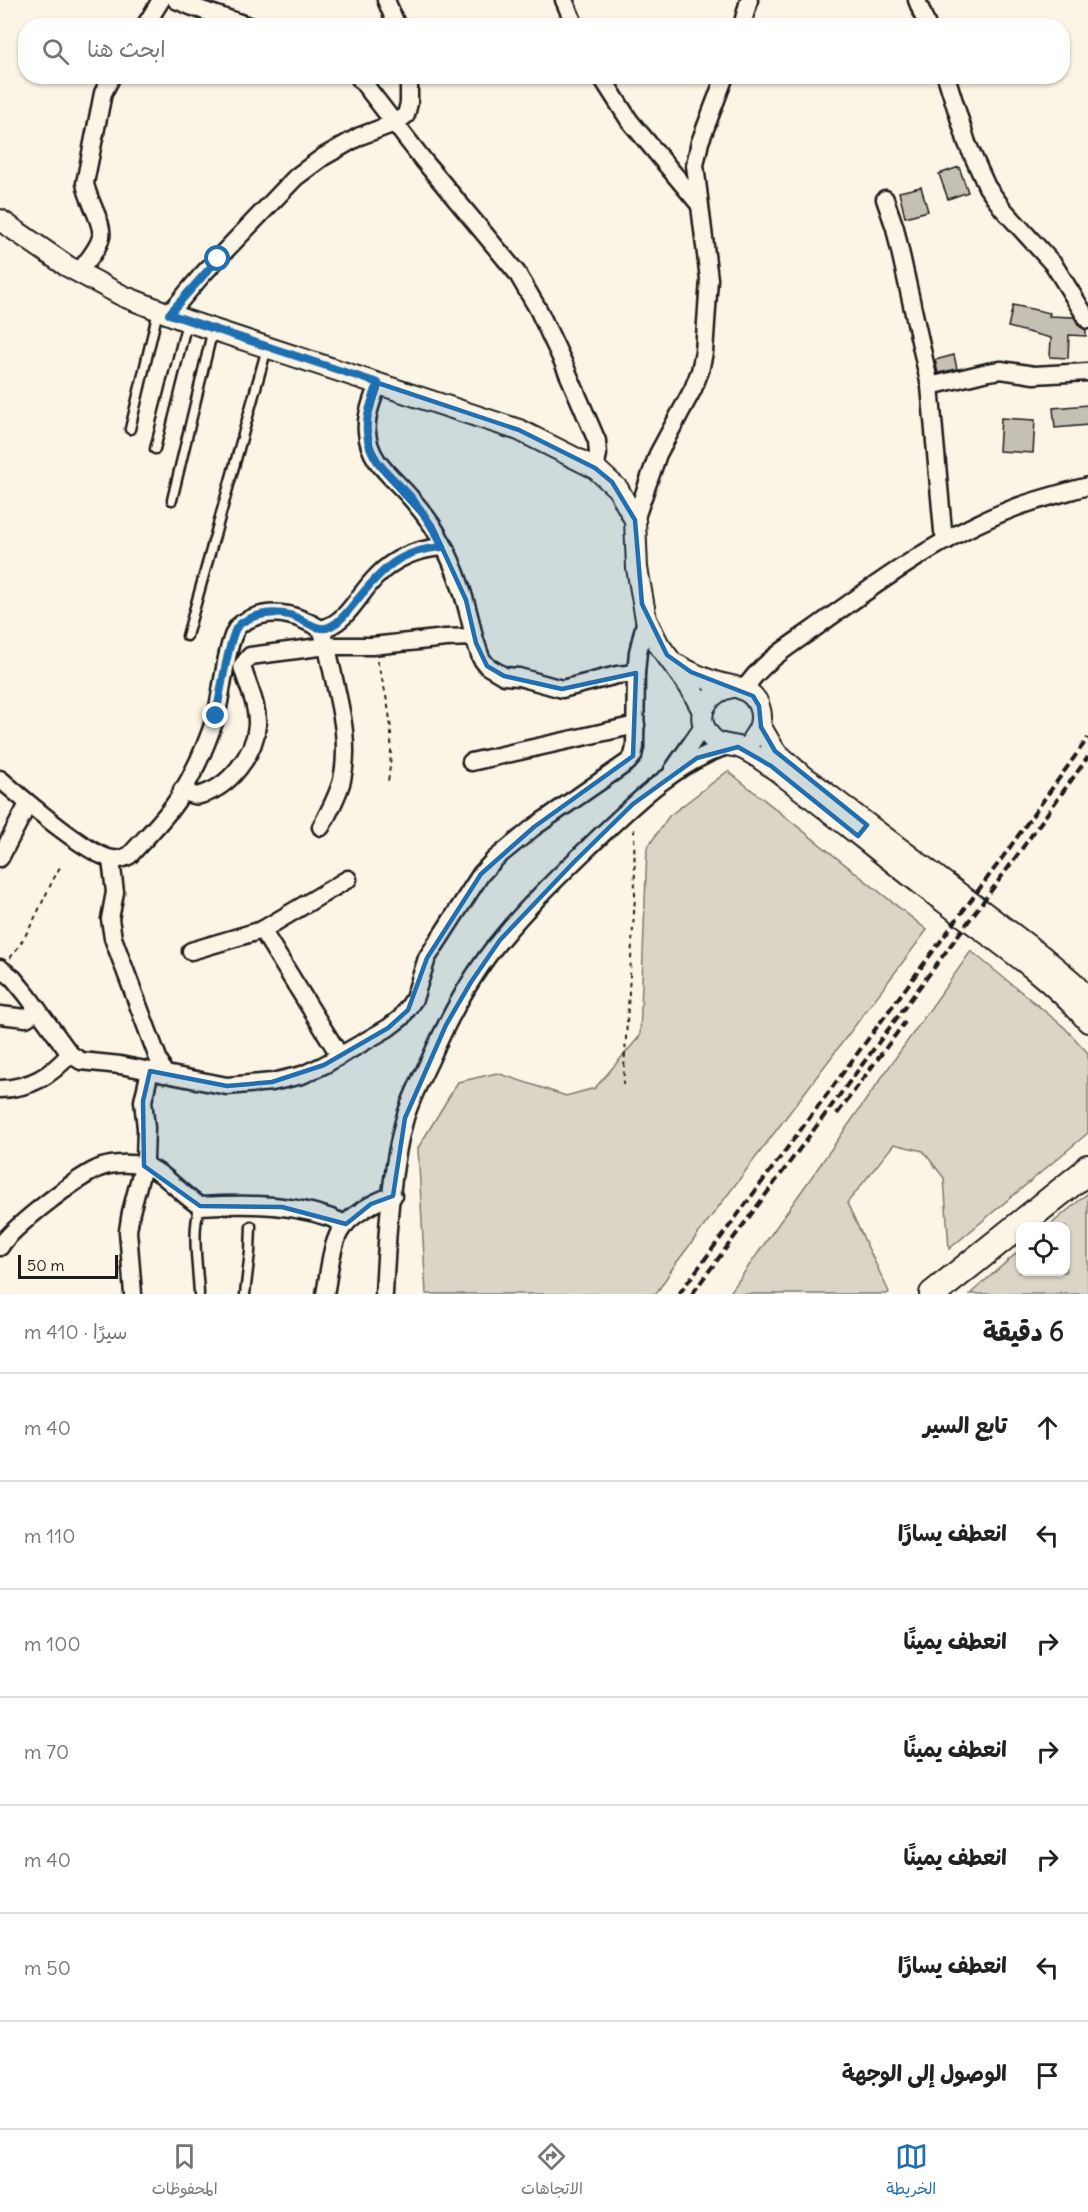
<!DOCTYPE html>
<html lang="ar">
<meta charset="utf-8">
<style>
body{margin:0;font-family:Delius,"Playpen Sans Arabic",sans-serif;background:#f6f6f6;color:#222;direction:rtl}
.controls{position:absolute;right:18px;bottom:18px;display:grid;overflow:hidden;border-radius:12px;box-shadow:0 2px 4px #0004}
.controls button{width:54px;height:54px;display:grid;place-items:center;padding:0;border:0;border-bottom:2px solid #e0e0e0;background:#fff;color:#222;font:30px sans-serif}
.scale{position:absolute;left:18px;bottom:15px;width:100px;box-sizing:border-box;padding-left:6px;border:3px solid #1c1c1c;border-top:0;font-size:16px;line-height:21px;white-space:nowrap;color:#1c1c1c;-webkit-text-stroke:4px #fcf5e5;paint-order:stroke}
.stop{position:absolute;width:18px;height:18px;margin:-14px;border:4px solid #1f6fb2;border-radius:50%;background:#fff}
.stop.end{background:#1f6fb2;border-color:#fff;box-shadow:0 2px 6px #0008}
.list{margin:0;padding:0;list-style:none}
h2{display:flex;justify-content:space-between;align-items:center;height:78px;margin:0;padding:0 24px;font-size:26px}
h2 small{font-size:20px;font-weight:400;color:#767676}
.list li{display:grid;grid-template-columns:39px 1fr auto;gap:18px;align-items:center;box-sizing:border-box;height:108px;padding:0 24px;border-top:2px solid #e0e0e0}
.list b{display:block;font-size:22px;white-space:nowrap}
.list em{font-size:20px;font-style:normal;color:#767676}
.icon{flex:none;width:33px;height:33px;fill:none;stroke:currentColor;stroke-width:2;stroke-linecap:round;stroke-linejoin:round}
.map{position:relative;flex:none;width:1088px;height:1294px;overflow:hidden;direction:ltr}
.search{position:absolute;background:#fff;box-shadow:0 2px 4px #0004;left:18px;right:18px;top:18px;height:66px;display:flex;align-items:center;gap:15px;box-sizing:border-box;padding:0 21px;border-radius:24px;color:#767676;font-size:22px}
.sheet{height:834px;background:#fff}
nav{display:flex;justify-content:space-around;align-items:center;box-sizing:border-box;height:84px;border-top:2px solid #e0e0e0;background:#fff;font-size:16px;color:#767676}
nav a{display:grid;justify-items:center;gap:3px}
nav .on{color:#1f6fb2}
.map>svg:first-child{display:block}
.green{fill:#dbd5c8;stroke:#7c7872;stroke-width:1.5}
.building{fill:#c4c0b3;stroke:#1c1c1c;stroke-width:1.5}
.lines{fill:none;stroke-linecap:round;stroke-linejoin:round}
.service-casing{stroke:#1c1c1c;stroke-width:13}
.minor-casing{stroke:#1c1c1c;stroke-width:21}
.tertiary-casing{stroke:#1c1c1c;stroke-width:24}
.primary-casing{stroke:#1c1c1c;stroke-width:30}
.path{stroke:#1c1c1c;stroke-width:2;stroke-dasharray:4.5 4.5;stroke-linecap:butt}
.service{stroke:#fcf5e5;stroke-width:8}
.minor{stroke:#fcf5e5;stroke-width:16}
.tertiary{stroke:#fcf5e5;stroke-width:20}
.primary{stroke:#fcf5e5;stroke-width:26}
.rail{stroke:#1c1c1c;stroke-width:4;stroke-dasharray:9 4.5;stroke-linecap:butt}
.route{stroke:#1f6fb2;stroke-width:8}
.marked{fill:#1f6fb2;fill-opacity:0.2;stroke:#1f6fb2;stroke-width:4.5;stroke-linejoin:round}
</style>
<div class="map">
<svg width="1088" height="1294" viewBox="0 0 1088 1294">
<rect width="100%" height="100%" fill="#fcf5e5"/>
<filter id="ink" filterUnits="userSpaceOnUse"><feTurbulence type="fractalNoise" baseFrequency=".0167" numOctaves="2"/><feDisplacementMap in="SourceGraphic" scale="12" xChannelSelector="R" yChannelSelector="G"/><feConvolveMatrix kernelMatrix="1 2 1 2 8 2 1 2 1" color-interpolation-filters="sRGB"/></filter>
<g filter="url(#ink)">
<g class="green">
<path d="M728 771 927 930 674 1266 656 1294H426L418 1148 458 1082 497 1073 566 1096 595 1088 640 1036 647 848 669 816Z"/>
<path d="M971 951 1064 1027 1088 1053V1133L949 1249 944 1178 923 1151 894 1144 847 1203 889 1292 887 1294H729Z"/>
<path d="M1088 1193V1294H970L1020 1250V1272H1066V1226H1049Z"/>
</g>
<g class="building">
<path d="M959 167 968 192 948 199 939 174Z"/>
<path d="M921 187 928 211 905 217 899 192Z"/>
<path d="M1013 305 1050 313 1049 316 1074 317 1079 326 1086 330V336L1069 335 1068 358 1050 357 1051 338 1008 327Z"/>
<path d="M954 355 957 369 938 373 935 360Z"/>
<path d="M1088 405V425L1055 428 1053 408Z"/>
<path d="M1001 418 1035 420 1033 453 999 451Z"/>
</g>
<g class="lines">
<g class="service-casing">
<g id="service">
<path d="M130 429 158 311"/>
<path d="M155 449 187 322"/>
<path d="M172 500 213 329"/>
<path d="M187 636 267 348"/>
<path d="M199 1294C198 1268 191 1230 200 1206"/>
<path d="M245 1294 250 1252 251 1226"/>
</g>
</g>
<g class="minor-casing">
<g id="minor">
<path d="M176 0 193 7 249 26"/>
<path d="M386 0 397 26"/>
<path d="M564 0 575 26"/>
<path d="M917 0 927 26"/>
<path d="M145 26 161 0"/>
<path d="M742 26 749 0"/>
<path d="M358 76 424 161 517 273 538 309 563 362 597 441 598 454 595 468"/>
<path d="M601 76 629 120 699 204"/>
<path d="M946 76 967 143 987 187 1003 209 1054 265 1088 320"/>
<path d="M885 199 895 228 930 386 943 531 948 540"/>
<path d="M78 273C86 262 98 250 101 237 104 223 87 199 85 183L103 93 112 76"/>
<path d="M169 314 202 275 296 177 323 157 360 136 395 123 406 115 409 103V76"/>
<path d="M378 383C373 399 365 416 367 432 369 462 392 476 409 496 417 505 425 515 432 525 454 559 466 598 474 637"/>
<path d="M930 386 988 372 1001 370 1034 375 1088 372"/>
<path d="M635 520 658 454 693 389 700 371 704 352 709 279 695 165 700 142 725 76"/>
<path d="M321 629C348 623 358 594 377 576 395 557 418 549 443 547"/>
<path d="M744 690C761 662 793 644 819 625 880 581 943 535 1014 508 1038 499 1063 493 1088 486"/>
<path d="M471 762 636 725"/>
<path d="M673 770 704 725"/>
<path d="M0 779C21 797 88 856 113 859 120 860 124 858 130 855 146 837 165 819 178 799 193 775 207 744 216 716 222 694 226 644 237 628 240 623 247 620 252 618 277 608 299 616 321 629L327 646 250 656 242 666C247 685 258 704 257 725 255 754 229 788 200 795 194 797 188 793 182 790"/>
<path d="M321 827C329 812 338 796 342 780 352 734 335 691 327 646H372L446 638 474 637 481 658 487 666 504 676 519 677 562 689 617 675 636 673"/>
<path d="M0 858 28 804"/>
<path d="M111 860 115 892 110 919 113 938 164 1074"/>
<path d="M262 930 340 1056"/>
<path d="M191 951 262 930 348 879"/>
<path d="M0 968 13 978 27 995 70 1054 81 1061 120 1065 227 1086 272 1082 302 1075 324 1065 388 1028 401 1018 414 999 427 958 481 874 495 859 534 827 628 762 633 756 635 747 636 673 638 652 646 619"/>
<path d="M0 1015 26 1018 38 1010"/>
<path d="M0 1089C31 1088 50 1076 70 1054"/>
<path d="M0 1247C11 1228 81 1174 102 1167 114 1163 131 1163 144 1166 163 1170 182 1196 200 1206 249 1203 300 1203 346 1224"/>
<path d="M133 1294 128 1231 131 1212 145 1159 146 1128 143 1101 150 1071"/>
<path d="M325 1294C329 1275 330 1251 339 1233 347 1217 376 1200 393 1196"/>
<path d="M384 1294C387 1239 390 1171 405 1118 411 1098 421 1079 430 1060 449 1017 471 975 501 939 528 906 559 876 589 847 631 807 671 765 727 746"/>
</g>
</g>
<g class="tertiary-casing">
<g id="tertiary">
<path d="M0 220 67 266 123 296 187 321 519 430 595 468 618 489 635 520 637 568 646 619 659 645 690 687 703 711"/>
<path d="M677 665C688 671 700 677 712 681 722 685 734 685 744 690 763 699 766 723 753 738"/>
<path d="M733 687C710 691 691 714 710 736 718 746 727 744 738 747 751 751 763 761 773 768 831 812 887 859 945 903 994 940 1048 975 1088 1022"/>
<path d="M761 727 775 751 796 770 1041 955 1072 981 1088 999"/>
</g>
</g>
<g class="primary-casing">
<path id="primary" d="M933 1294 1083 1174 1088 1168"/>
</g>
<g class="path">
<path d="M377 661C390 707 395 734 388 782"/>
<path d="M10 958C32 931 43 897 60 867"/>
<path d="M623 1085 635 897 634 825"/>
</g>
<use href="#service" class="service"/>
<use href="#minor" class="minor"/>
<use href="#tertiary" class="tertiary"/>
<use href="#primary" class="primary"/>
<g class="rail">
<path d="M837 1114 905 1022"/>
<path d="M679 1294 1000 861 1088 738"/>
<path d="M692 1294 1005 872 1088 757"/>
</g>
</g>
</g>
<g class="lines" filter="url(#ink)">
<path class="route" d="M216 716C219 699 229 638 237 627 241 622 248 619 253 617 264 613 277 612 289 615 303 618 318 634 331 626 342 621 349 609 357 600 383 568 400 550 443 547 434 529 423 512 410 496 392 476 369 462 367 433 365 416 373 399 378 383L169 314 218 259"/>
</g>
<path class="marked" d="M378 383 519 430 595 468 612 482 635 520 642 604 667 655 691 672 753 696 759 706 761 727 775 751 867 825 858 836 771 766 738 747 697 758 633 804 574 862 500 940 471 982 446 1025 405 1118 393 1196 371 1204 346 1224 282 1207 200 1206 144 1166 143 1101 150 1071 227 1086 272 1082 324 1065 388 1028 408 1010 427 958 481 874 534 827 633 756 636 673 562 689 504 676 487 666 476 643 466 600 432 526 379 467 370 449 368 415Z"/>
</svg>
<div class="controls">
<button><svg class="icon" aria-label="locate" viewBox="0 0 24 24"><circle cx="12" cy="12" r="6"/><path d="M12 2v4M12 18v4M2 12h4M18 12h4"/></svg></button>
</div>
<div class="scale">50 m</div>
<div class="stop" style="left:218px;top:259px"></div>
<div class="stop end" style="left:216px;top:716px"></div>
<div class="search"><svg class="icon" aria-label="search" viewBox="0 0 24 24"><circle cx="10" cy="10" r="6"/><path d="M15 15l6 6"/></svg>ابحث هنا</div>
</div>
<section class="sheet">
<h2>6 دقيقة<small>سيرًا · 410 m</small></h2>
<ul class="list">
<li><svg class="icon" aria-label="ahead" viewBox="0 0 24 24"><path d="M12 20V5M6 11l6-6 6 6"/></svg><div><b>تابع السير</b></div><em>40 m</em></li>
<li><svg class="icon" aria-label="left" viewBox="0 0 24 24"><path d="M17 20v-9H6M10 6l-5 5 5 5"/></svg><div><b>انعطف يسارًا</b></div><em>110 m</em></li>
<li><svg class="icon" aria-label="right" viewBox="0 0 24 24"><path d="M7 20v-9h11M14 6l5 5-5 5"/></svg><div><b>انعطف يمينًا</b></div><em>100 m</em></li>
<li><svg class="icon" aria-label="right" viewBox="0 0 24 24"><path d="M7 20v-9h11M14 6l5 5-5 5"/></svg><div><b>انعطف يمينًا</b></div><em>70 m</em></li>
<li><svg class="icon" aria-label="right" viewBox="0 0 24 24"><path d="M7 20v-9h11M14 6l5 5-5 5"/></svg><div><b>انعطف يمينًا</b></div><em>40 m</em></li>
<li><svg class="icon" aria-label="left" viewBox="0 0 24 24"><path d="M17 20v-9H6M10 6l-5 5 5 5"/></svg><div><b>انعطف يسارًا</b></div><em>50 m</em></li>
<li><svg class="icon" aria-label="arrive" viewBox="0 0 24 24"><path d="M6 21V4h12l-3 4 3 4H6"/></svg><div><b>الوصول إلى الوجهة</b></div></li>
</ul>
</section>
<nav>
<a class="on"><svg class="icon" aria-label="map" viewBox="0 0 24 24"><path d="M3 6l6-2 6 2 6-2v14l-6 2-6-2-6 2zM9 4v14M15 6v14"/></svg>الخريطة</a>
<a><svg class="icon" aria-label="directions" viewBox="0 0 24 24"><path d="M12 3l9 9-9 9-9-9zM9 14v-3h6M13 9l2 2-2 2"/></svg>الاتجاهات</a>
<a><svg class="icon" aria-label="saved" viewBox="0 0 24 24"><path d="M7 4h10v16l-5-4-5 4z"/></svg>المحفوظات</a>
</nav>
